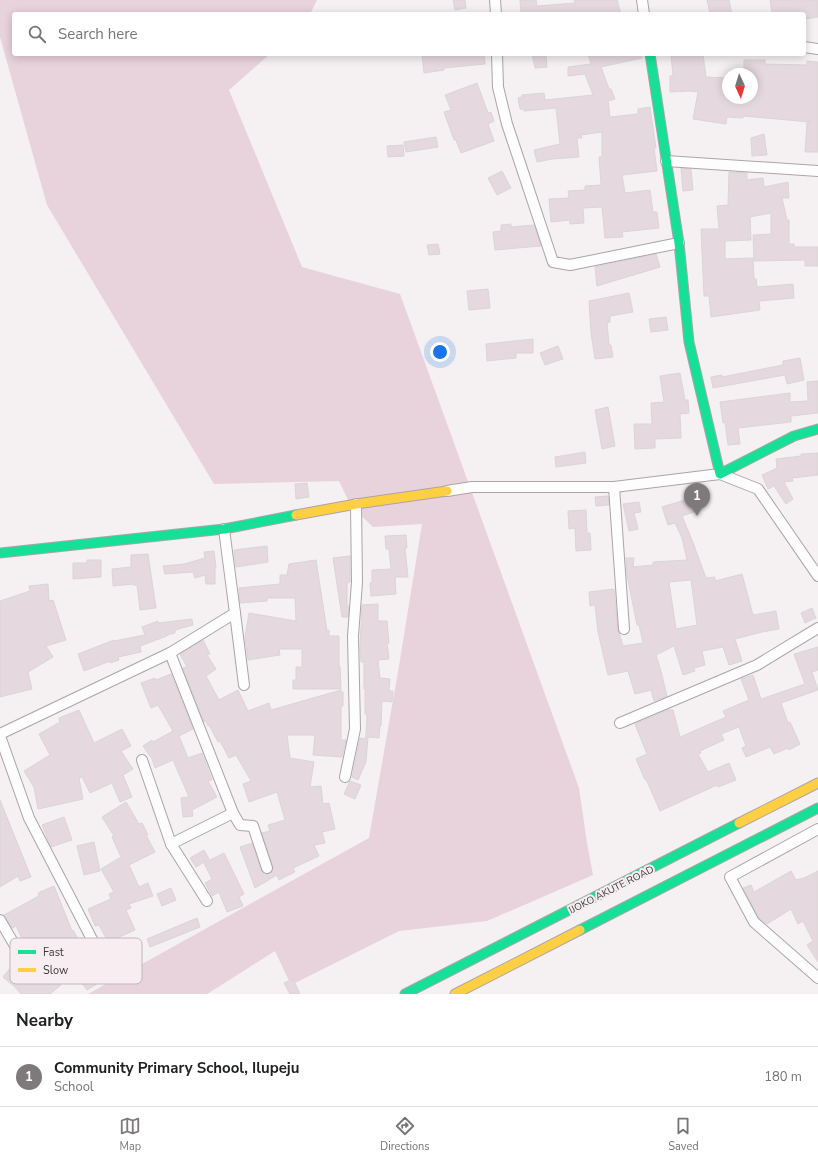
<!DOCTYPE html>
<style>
body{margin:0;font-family:"Nunito Sans",sans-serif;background:#f2f2f2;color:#202124}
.compass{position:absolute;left:722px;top:68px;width:36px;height:36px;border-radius:50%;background:#fff;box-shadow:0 2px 10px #0003;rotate:176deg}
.you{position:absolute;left:440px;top:352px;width:14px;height:14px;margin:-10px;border:3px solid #fff;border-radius:50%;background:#1a73e8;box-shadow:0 0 0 6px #1a73e833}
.badge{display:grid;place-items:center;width:26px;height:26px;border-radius:50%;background:#7e797b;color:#fff;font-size:13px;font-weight:700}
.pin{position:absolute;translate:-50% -33px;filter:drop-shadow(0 1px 2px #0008)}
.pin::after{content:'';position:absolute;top:21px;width:14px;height:12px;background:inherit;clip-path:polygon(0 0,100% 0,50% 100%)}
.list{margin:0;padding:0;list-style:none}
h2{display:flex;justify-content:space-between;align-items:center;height:52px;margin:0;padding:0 16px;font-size:17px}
h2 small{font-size:13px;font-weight:400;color:#757577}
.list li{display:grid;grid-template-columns:26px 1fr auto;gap:12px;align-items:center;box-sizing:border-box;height:60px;padding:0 16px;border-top:1px solid #e0e0e0}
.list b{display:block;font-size:15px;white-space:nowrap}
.list p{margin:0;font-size:13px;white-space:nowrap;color:#757577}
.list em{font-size:13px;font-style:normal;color:#757577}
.icon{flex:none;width:22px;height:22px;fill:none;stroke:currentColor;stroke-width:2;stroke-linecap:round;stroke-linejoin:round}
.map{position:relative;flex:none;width:818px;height:994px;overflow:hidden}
.search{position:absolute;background:#fff;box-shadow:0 2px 10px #0003;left:12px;right:12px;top:12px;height:44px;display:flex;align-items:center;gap:10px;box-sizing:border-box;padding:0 14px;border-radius:4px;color:#757577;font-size:15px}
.sheet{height:112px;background:#fff}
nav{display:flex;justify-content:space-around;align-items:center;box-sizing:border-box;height:56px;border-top:1px solid #e0e0e0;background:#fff;font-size:11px;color:#757577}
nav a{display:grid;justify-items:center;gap:2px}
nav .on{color:#7e797b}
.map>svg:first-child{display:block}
.green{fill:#e8d2db}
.building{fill:#e5d8de;stroke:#dad5d7;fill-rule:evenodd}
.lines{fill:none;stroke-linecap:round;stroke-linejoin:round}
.street-casing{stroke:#aaa5a7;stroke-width:12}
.fast-casing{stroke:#aaa5a7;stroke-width:11}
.slow-casing{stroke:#aaa5a7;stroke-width:11}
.street{stroke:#fefdfd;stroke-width:10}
.fast{stroke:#16e098;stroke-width:9}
.slow{stroke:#ffcf43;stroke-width:9}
.labels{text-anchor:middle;stroke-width:4;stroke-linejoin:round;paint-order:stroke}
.street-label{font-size:10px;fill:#3e393b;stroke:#f8edf1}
.key{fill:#f8edf1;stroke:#c0b7ba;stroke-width:1}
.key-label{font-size:11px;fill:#3e393b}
</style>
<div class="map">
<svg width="818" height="994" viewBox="0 0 818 994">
<rect width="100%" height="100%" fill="#f5f0f2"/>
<path class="green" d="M0 0H317L310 14H14V54H270L229 90 302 267 400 294 579 788 587 843 593 875 487 921 399 931 291 985 275 951 207 994H88L369 838 399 666 422 524 373 527 351 506 339 481 214 484 47 205 0 37Z"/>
<g class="building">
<path d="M453 0H465L466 8 455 10Z"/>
<path d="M520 0H536L537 6 575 3 574 0H617L621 14H521Z"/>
<path d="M707 0H729L732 14H710Z"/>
<path d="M770 0H818V17L805 19 804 14H772Z"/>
<path d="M422 54H484L485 64 444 68V70L424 73Z"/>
<path d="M532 54H546L547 67 535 68Z"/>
<path d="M588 54H642V58L601 67 609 89H611L615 99 608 101 610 117 638 114V109L650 107 656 148H654L657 171 622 175 625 193 650 190 653 212H657L659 228 622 232 623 237 605 238 602 207 583 208 584 223 570 224V220L551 222 549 199 569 198 568 191 585 190V186L601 185 599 157H602V132L581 135 582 138H577L579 157 552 159 537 162 534 150 560 144 556 108 524 111 523 109H520L518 98 522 97V95L544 93 545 100 593 95 585 74 568 76V67L591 64Z"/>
<path d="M671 54H703L706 77 728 78V100L752 101V74H744V60H765V64L807 65V61L818 62V152H805L807 122H810L743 116V118L727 117 726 124 693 119 698 92 689 91 670 92V76H673Z"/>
<path d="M477 83 488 113 491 112 494 121 488 124 494 141 461 153 456 140H454L444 112 451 110 445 95Z"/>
<path d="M764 134 767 155 752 156 751 138Z"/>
<path d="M436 137 438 147 406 152 404 142Z"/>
<path d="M403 145 404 156 388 157 387 146Z"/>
<path d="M681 168 691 169 693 190 683 191Z"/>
<path d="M502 171 511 188 497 195 488 178Z"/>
<path d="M729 172 747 173V180L763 178 764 187 788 182 789 198H782L787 220H789V244H794V247H818V266H805V260L754 261 753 235 771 234V213L750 217 751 240 725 241V259L753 258 754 279H756L757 287 793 284 794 298 759 301 760 310 711 317 709 296H704L701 229H719L717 206 728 205Z"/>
<path d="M511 224V227L534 225 541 246 495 250 493 232 501 231V225Z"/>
<path d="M438 244 440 254 429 255 427 245Z"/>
<path d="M656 254 660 267 597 286 595 267Z"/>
<path d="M488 289 490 308 469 310 467 291Z"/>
<path d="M629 293 633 312 610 316V322L607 323 609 345H611L613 357 595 359 591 333 589 301Z"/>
<path d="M666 317 668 330 651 332 649 319Z"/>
<path d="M533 339V353H516V358L487 361 486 344Z"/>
<path d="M558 346 563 359 545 365 540 353Z"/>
<path d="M800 358 804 380 787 384 785 375 713 388 711 377 722 375V377L783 365V361Z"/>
<path d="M680 373 685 400H688L689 413 680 414 681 438 655 439V448L635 449 634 424H652L651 403 664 402 660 376Z"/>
<path d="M818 381V413L791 416V422L738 428 740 444 728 445 725 422 723 423 720 402 790 393V402L808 401 807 382Z"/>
<path d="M608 407 615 446 602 449 595 410Z"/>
<path d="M585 452 586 463 556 467 555 457Z"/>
<path d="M818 453V475L792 478 793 481 784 482 793 499 786 504 774 486 768 489 762 475 777 468 776 459 801 456V454Z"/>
<path d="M307 483 309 497 296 499 295 484Z"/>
<path d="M608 496 609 505 596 506 595 497Z"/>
<path d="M691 498 694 512 682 516 692 540 706 578 715 577V581L742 574 753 615 776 611 779 629 762 632 735 639 742 661 729 665 723 647 702 651 705 665 694 668 695 671 683 675 674 646 656 655 661 671 667 696 654 701 651 690 635 694 628 671 608 675 598 632 595 605 590 606 589 592 614 589 618 629 623 646 643 643 639 625H637L627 575 626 558H634L633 567 653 565V562L687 560 682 538 675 523 668 525 662 507ZM691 580 697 625 676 629 669 582Z"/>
<path d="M639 502 641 512 634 513 638 529 629 531 623 504Z"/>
<path d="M586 510 587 533H590L591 550 576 551 575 528 569 529 568 511Z"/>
<path d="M406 535 407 548H405L408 577H395L396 594 371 596 370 583H372V570L391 569 389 549H386L385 536Z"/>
<path d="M267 546 268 562 236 567 234 550Z"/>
<path d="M214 551 216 568H215V584H206L205 575 195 578 193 572 165 574 163 566 184 564 205 558 204 552Z"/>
<path d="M148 554 156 608 140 610 137 585H133V584L113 586 112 569 131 567V555Z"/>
<path d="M350 556V582L347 583V606H349L348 617H342L333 558Z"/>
<path d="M87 560H101V577L73 579V563H87Z"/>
<path d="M316 560 327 631 329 630V636H339V666H340L341 689H293V680H296V667H302V649H279L280 655 248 660 245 637 249 613 296 621 295 598H267V601L240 603 239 588 280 584V575H287L289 564Z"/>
<path d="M48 584 49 601 53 600 66 640 46 646 53 657 28 672 32 689 0 697V601L30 591 29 586Z"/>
<path d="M378 604V621H387L389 643H387L389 659 378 660 380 678 390 679 389 691H393L392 702 382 701 381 726H380L379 738 368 737 366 762 358 780 352 777 360 738 365 739 366 735 367 714H365V689H364V662H361L360 648 362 605Z"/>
<path d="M812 608 816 618 805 623 801 613Z"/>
<path d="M192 619 193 625 175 630V633L167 635V636L140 646 141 652 118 657 119 660 110 663V661L84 671 78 654 114 640V641L145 635 142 627 158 621V623Z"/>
<path d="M203 640 210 654 207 655 216 669 206 676 219 700 238 690 248 711 269 703 271 710 341 690V692H343V706H341V740H346L342 757 313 755 315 735H287L290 758 314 762 310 787 321 786 323 804 329 803 335 829 322 832 325 843 314 845 319 856 293 868 295 872 279 880 277 875 255 888 240 847 252 843 261 870 265 874H269L273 870V866L262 833 270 831 268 825 285 820 277 792 249 802 243 784 251 781 236 755 229 758 220 741 218 742 209 725 208 726 206 721 204 722 183 668 187 667 180 654Z"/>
<path d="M818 647V670L812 672 818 690 781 703 788 723 790 722 800 744 789 750 788 748 774 754 770 747 746 757 742 748 746 746 739 727 721 734 724 740 700 751 701 753 698 754 708 772 729 763 736 780 718 787 717 785 660 811 646 779 645 780 636 759 647 754 635 724 670 709 671 710H673L680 737 726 717 723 711 749 700 741 679 753 675 761 699 805 684 794 654Z"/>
<path d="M171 674 193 729 179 736 188 758 202 753 212 780 208 781 217 797 192 810 193 816 183 817 181 798 189 797 173 760 155 768 152 759 143 746 152 740 153 742 173 731 158 705 151 708 141 683 155 678 156 680Z"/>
<path d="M79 710 94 743 122 729 131 746 121 751 133 769 123 775 132 797 120 802 112 783 90 793 82 777 79 778 83 799 38 809 34 787 24 771 50 755 39 734 60 722 59 718Z"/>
<path d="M350 781 361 785 355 799 344 794Z"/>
<path d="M0 800 31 877 20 881 18 876 0 887Z"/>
<path d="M126 802 139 824 142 823 148 835H146L155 852 129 865 139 887 148 883 153 896 129 904 131 908 126 910 135 930 108 942 99 925 95 926 88 909 111 899 109 894 114 892 101 869 121 857 112 837 114 836 102 817Z"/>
<path d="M64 817 72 840 51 847 42 825Z"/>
<path d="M94 842 100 871 84 875 77 846Z"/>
<path d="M204 850 209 859 196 867 190 858Z"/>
<path d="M224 853 244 894 239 897 243 906 227 912 219 892 212 896 205 883 212 879 204 863Z"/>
<path d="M791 871 796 880 804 878 818 871V962L807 945 813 941 803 921 798 924 791 909 767 924 759 918 743 888 751 885 754 892Z"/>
<path d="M54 886 72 931 73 930 85 952 68 962 65 955 46 968 61 985 50 994H21L16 988 3 977 16 961 26 976 33 975 35 970 29 957 30 955 16 926 12 928 4 915 39 896 38 893Z"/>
<path d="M171 888 176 900 162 906 157 894Z"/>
<path d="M197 918 200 927 150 947 147 939Z"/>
<path d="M93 973 100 982 87 990 80 981Z"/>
<path d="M293 979 300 994H290L284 983Z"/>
</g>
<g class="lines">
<g class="street-casing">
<g id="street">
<path d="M495 0 496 14"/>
<path d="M642 0 644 14"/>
<path d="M804 47 818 49"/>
<path d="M497 54 498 87 507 124 553 262 570 265 679 243"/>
<path d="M666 161 818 171"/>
<path d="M614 487 624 629"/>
<path d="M447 491 472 487H614L720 474 758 489 818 576"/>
<path d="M235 613 244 685"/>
<path d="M170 653 233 813 240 825 253 826 267 868"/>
<path d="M620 723 757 665 818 628"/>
<path d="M0 734 170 653 235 613 224 529"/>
<path d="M0 736 29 818 97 949"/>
<path d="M142 760 171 844"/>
<path d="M345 777 355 729 353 636 357 582 356 504"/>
<path d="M818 829 730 877 754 922 818 978"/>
<path d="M207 901 171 844 233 813"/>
<path d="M0 920 29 970"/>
</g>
</g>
<g class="fast-casing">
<g id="fast">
<path d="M650 54 679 243 689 342 720 474 794 436 818 429"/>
<path d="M0 553 224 529 296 515"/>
<path d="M580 930 818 808"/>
<path d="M405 994 739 823"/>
</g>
</g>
<g class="slow-casing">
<g id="slow">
<path d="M296 515 356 504 447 491"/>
<path d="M739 823 818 783"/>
<path d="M455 994 580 930"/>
</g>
</g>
<use href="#street" class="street"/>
<use href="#fast" class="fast"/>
<use href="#slow" class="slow"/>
</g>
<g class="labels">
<g class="street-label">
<text transform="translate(611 889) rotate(-27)" y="4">IJOKO AKUTE ROAD</text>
</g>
</g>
<rect x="10" y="938" width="132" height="46" rx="6" class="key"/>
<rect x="18" y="950" width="18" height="4" fill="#16e098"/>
<rect x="18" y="968" width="18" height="4" fill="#ffcf43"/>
<g class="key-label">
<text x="43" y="956">Fast</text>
<text x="43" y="974">Slow</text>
</g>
</svg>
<svg class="compass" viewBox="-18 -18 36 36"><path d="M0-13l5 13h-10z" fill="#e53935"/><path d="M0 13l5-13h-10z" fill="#757577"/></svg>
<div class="you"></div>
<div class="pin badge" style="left:697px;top:516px">1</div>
<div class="search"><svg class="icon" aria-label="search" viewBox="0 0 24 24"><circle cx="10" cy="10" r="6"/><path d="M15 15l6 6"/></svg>Search here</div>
</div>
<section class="sheet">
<h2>Nearby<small></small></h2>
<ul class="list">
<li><span class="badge">1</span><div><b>Community Primary School, Ilupeju</b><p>School</p></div><em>180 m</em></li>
</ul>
</section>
<nav>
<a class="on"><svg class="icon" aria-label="map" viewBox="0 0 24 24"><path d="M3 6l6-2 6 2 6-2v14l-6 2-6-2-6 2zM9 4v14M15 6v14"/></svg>Map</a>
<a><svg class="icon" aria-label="directions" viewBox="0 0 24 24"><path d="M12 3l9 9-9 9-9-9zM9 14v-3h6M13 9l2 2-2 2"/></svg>Directions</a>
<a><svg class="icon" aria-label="saved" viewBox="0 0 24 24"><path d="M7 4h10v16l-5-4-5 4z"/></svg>Saved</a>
</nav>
